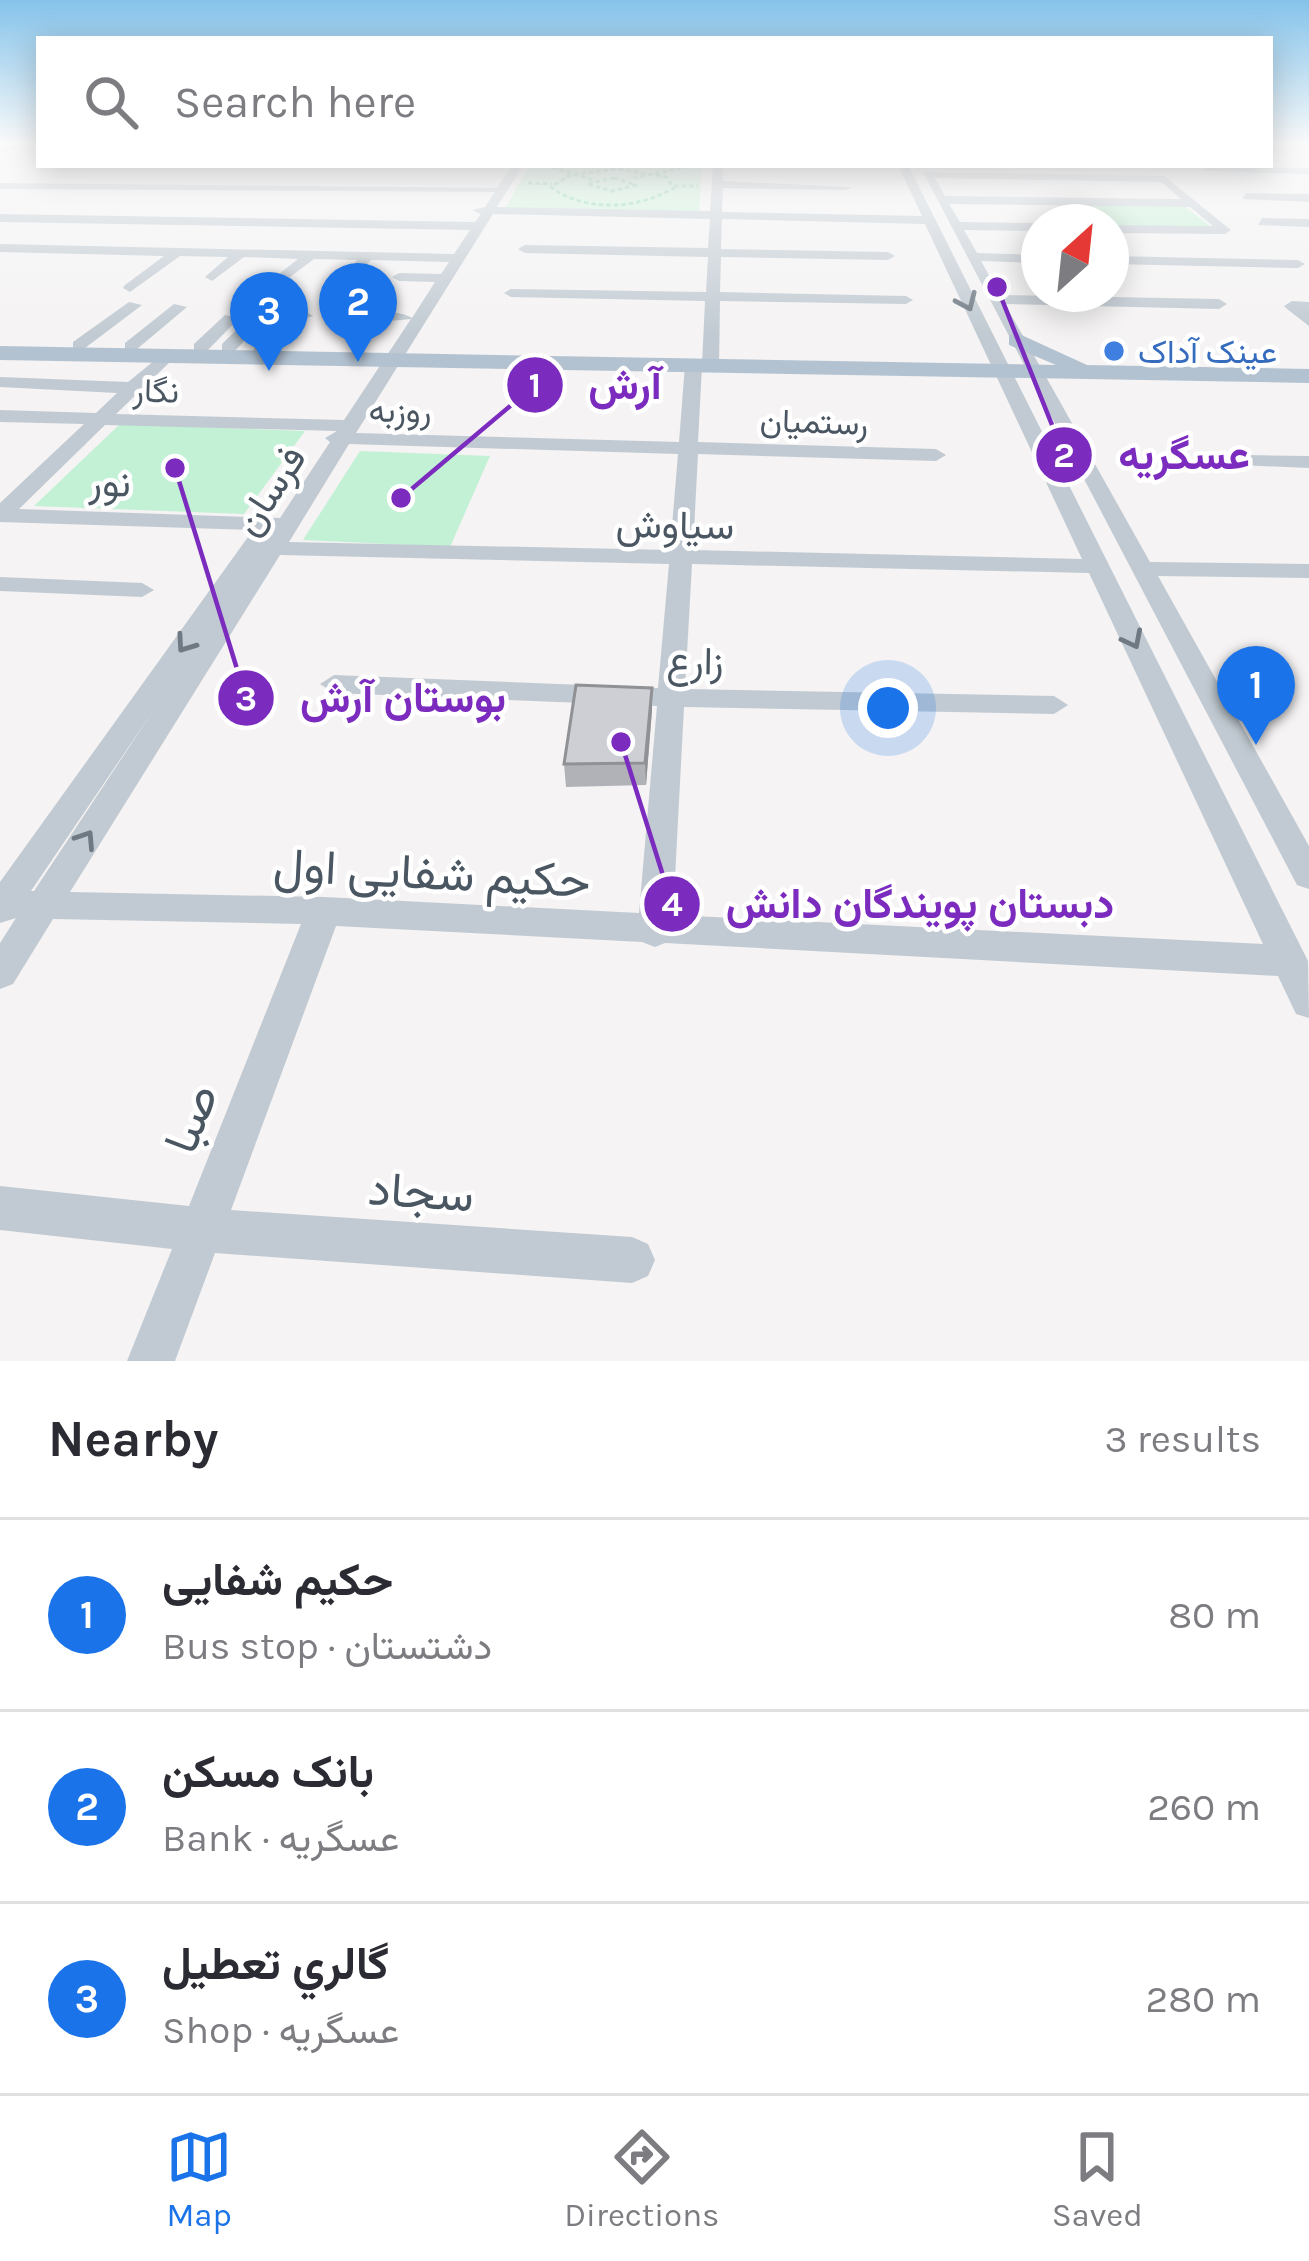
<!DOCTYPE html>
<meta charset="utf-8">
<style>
body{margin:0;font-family:Karla,Vazirmatn,sans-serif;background:#f7f7f7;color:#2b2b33}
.compass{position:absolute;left:1021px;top:204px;width:108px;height:108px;border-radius:50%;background:#fff;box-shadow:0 6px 30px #0003;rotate:27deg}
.you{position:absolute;left:888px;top:708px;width:42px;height:42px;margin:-30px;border:9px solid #fff;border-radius:50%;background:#1a73e8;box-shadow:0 0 0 18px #1a73e833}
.badge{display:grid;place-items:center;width:78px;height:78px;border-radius:50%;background:#1a73e8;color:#fff;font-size:39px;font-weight:700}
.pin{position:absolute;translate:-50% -99px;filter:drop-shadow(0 3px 6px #0008)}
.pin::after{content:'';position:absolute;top:63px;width:42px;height:36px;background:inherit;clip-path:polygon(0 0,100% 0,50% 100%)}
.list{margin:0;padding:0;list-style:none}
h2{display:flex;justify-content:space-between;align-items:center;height:156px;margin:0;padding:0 48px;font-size:51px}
h2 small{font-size:39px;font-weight:400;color:#7c7c81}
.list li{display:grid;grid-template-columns:78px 1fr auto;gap:36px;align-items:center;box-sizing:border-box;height:192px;padding:0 48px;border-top:3px solid #e1e1e2}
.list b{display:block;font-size:45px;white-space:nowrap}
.list p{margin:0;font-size:39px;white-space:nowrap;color:#7c7c81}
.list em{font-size:39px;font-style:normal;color:#7c7c81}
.icon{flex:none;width:66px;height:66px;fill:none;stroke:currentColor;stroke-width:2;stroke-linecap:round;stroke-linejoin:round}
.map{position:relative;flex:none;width:1309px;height:1361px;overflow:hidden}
.search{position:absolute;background:#fff;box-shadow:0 6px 30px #0003;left:36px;right:36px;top:36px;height:132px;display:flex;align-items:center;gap:30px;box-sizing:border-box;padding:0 42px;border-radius:0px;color:#7c7c81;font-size:45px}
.sheet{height:732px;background:#fff}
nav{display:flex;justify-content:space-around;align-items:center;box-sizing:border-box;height:168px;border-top:3px solid #e1e1e2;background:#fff;font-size:33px;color:#7c7c81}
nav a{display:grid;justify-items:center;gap:6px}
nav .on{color:#1a73e8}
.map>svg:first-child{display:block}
.green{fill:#c3f1d5}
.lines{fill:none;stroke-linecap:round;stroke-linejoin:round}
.path{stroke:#7ad0a6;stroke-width:3;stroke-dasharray:4.5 3;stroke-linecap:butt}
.minor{fill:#c1cad2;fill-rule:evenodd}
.major{fill:#b3c2d1;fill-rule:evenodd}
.wall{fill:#b0b2b7}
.shaded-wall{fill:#909195}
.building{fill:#cdcfd5;stroke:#909195;stroke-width:3}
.oneway{stroke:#6e7983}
.shop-dot{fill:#3f7fe0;stroke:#fff;stroke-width:4.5}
.labels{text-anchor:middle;stroke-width:9;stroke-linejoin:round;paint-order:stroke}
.far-shop-label{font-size:33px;fill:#366cbe;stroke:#fff;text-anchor:start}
.far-street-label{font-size:33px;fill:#4a5661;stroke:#fff}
.street-label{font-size:39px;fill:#4a5661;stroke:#fff}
.near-street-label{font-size:48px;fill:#4a5661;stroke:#fff}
.leader{fill:none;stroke:#7b2cbf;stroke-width:4.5}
.callout-dot{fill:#7b2cbf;stroke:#fff;stroke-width:4.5}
.mark-label{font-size:36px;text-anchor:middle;font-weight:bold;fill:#fff}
.callout-label{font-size:42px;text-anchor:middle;font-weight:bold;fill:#7b2cbf;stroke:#fff;stroke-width:9;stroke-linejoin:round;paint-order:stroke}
</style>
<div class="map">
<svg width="1309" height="1361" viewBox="0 0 1309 1361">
<rect width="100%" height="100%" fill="#f5f3f3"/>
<g class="green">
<path d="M530 165H702L699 214 504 210Z"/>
<path d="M1071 203 1182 204 1214 229 1111 227V222H1090Z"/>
<path d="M120 424 305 431 244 514 34 506Z"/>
<path d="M360 451 490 456 450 547 303 540Z"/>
</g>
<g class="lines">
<g class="path">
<path d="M545 165 593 180"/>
<path d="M619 169 666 177 674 188C638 209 586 213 551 187L572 174Z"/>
<path d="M614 178 636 185 612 191 587 184Z"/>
<path d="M633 178 696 165"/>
<path d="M528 183 552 184"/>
<path d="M674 186H698"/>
</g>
<g class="minor">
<path d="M0 146H32L33 147 0 152Z"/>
<path d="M513 165H523L497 207 710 211 713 165H723V181L852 187 846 190 723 188 722 212 922 216 898 165H908L1308 961 1309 1018 1296 1014 1278 976 665 943 655 947 642 942 336 926 231 1210 632 1237 648 1244 655 1260 648 1276 632 1283 215 1253 175 1361H127L172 1249 0 1230V1186L189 1206 301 924 53 919 13 984 0 989V943L16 918 0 923V882L253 530 0 522V503L84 424 0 422V410L96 413 117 393 0 387V377L128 382 165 352 173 357 171 361 116 414 344 420 411 319 367 323 359 318C371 310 400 310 412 318L435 282 399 281 392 277 399 273 441 274 449 262 371 260 336 299 329 295 357 260 314 259 270 292 263 288 265 285 298 259 244 257 212 281 205 277 228 257 180 256 130 292 123 288 125 285 164 256 0 252V244L454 254 470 230 0 222V214L475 222 481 214 472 210 485 207 495 192 0 189V183L497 188ZM493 214 710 219 708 248 525 245 518 249 525 253 708 257 706 292 511 289 504 293 511 297 705 301 702 364 694 360 685 365 679 442 356 433ZM722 219 925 224 1082 559 693 550 698 454 936 461 946 455 936 449 698 442 702 366 710 370 719 365 720 301 906 304 913 300 906 296 720 292 721 257 888 260 895 256 888 252 721 249ZM105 425 337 431 325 438 330 442 280 518 19 509ZM349 444 678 454 670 550 289 542ZM280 555 669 564 658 688 334 675 320 684 334 693 657 706 639 913 324 897 70 892ZM692 564 1089 573 1263 944 673 915 684 707 1054 714 1068 705 1054 696 685 689ZM153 711 34 891H31Z"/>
<path d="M1207 166 1309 168V174L1203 171Z"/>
<path d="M923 172 1164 176 1231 230 1225 234 1111 233V225L1213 226 1190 207 949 204 960 222 1039 223V231L964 230 977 253 1039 255V263L981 261 1000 295 1219 299 1227 304 1219 309 1005 304 1150 562 1309 564V578L1158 576 1309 846V889L1297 885ZM935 178 1161 182 1181 199 945 196Z"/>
<path d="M1246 193 1309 194V202L1242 199Z"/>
<path d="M1262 218 1309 219V227L1258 225Z"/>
<path d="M1111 256 1298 260 1305 264 1298 268 1111 264Z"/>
<path d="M1292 301 1309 302V326L1287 309 1284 306Z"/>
<path d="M129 302 142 305 85 348H73V342Z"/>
<path d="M174 304 187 307 137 349H125V343Z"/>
<path d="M256 311 269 314 234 352H222V344Z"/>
<path d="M287 313 305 311 313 316 296 321 266 354H254V346Z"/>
<path d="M225 315 239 318 206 352H194V344Z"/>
<path d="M1246 455 1309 456V468L1239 465V457Z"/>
<path d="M0 577 142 583 154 590 142 597 0 591Z"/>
</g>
<path class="major" d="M1017 333 1087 365 1309 369V383L0 360V346L1056 365 1009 345V335Z"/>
</g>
<path class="wall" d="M652 710 646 785 566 787 564 764Z"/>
<path class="shaded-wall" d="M652 688V710L646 785 645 763Z"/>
<path class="building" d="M576 685 652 688 645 763 564 764Z"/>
<defs><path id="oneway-chevron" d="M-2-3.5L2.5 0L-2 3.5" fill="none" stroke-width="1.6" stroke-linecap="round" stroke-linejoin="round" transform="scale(3)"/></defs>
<g class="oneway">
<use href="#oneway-chevron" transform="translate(967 302) rotate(66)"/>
<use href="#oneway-chevron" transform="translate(1133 640) rotate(63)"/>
<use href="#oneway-chevron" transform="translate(185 644) rotate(125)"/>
<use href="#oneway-chevron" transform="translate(86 839) rotate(-57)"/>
</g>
<linearGradient id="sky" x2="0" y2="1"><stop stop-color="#85c3ea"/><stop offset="0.43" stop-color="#fafafa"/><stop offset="1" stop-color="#fafafa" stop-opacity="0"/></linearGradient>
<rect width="1309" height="336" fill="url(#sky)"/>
<circle class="shop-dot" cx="1114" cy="351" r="12"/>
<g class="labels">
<g class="far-shop-label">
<text x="1138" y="363">عینک آداک</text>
</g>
<g class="far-street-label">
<text transform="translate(156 390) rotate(2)" y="12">نگار</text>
<text transform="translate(400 410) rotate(1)" y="12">روزبه</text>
<text transform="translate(814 421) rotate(2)" y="12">رستمیان</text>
</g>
<g class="street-label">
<text transform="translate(110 482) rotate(2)" y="14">نور</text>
<text transform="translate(269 490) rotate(-57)" y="14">فرسان</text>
<text transform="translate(675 524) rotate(1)" y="14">سیاوش</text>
<text transform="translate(695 660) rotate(1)" y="14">زارع</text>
</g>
<g class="near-street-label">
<text transform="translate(432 872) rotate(3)" y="17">حکیم شفایی اول</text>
<text transform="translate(190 1118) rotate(-69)" y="17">صبا</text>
<text transform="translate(421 1191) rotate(4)" y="17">سجاد</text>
</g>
</g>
<path class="leader" d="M401 498L535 385M997 287L1064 455M175 468L246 698M621 742L672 904"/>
<g class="callout-dot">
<circle cx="401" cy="498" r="12"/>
<circle cx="997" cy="287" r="12"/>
<circle cx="175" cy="468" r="12"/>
<circle cx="621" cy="742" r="12"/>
<circle cx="535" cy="385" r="30"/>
<circle cx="1064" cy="455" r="30"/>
<circle cx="246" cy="698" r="30"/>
<circle cx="672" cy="904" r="30"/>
</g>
<g class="mark-label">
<text x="535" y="397">1</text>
<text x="1064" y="467">2</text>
<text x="246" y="710">3</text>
<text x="672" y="916">4</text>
</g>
<g class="callout-label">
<text x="625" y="399">آرش</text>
<text x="1184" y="469">عسگریه</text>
<text x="403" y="712">بوستان آرش</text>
<text x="920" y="918">دبستان پویندگان دانش</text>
</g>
</svg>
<svg class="compass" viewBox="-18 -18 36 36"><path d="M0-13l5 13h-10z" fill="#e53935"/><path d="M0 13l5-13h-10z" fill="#7c7c81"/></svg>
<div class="you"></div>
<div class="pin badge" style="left:1256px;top:745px">1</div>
<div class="pin badge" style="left:358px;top:362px">2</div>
<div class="pin badge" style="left:269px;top:371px">3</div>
<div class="search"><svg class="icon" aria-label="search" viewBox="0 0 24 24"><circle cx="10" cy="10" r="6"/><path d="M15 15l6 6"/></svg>Search here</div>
</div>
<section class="sheet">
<h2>Nearby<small>3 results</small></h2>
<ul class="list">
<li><span class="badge">1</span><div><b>حکیم شفایی</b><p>Bus stop · دشتستان</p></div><em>80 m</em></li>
<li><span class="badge">2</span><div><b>بانک مسکن</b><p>Bank · عسگریه</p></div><em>260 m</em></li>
<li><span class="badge">3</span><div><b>گالري تعطيل</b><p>Shop · عسگریه</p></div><em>280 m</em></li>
</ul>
</section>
<nav>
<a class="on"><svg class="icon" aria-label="map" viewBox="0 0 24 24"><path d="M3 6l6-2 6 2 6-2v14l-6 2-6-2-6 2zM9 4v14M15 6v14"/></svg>Map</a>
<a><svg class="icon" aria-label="directions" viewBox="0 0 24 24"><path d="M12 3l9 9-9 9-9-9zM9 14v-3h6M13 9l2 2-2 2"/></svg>Directions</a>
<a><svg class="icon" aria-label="saved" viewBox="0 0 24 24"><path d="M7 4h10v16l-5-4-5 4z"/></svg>Saved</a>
</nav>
